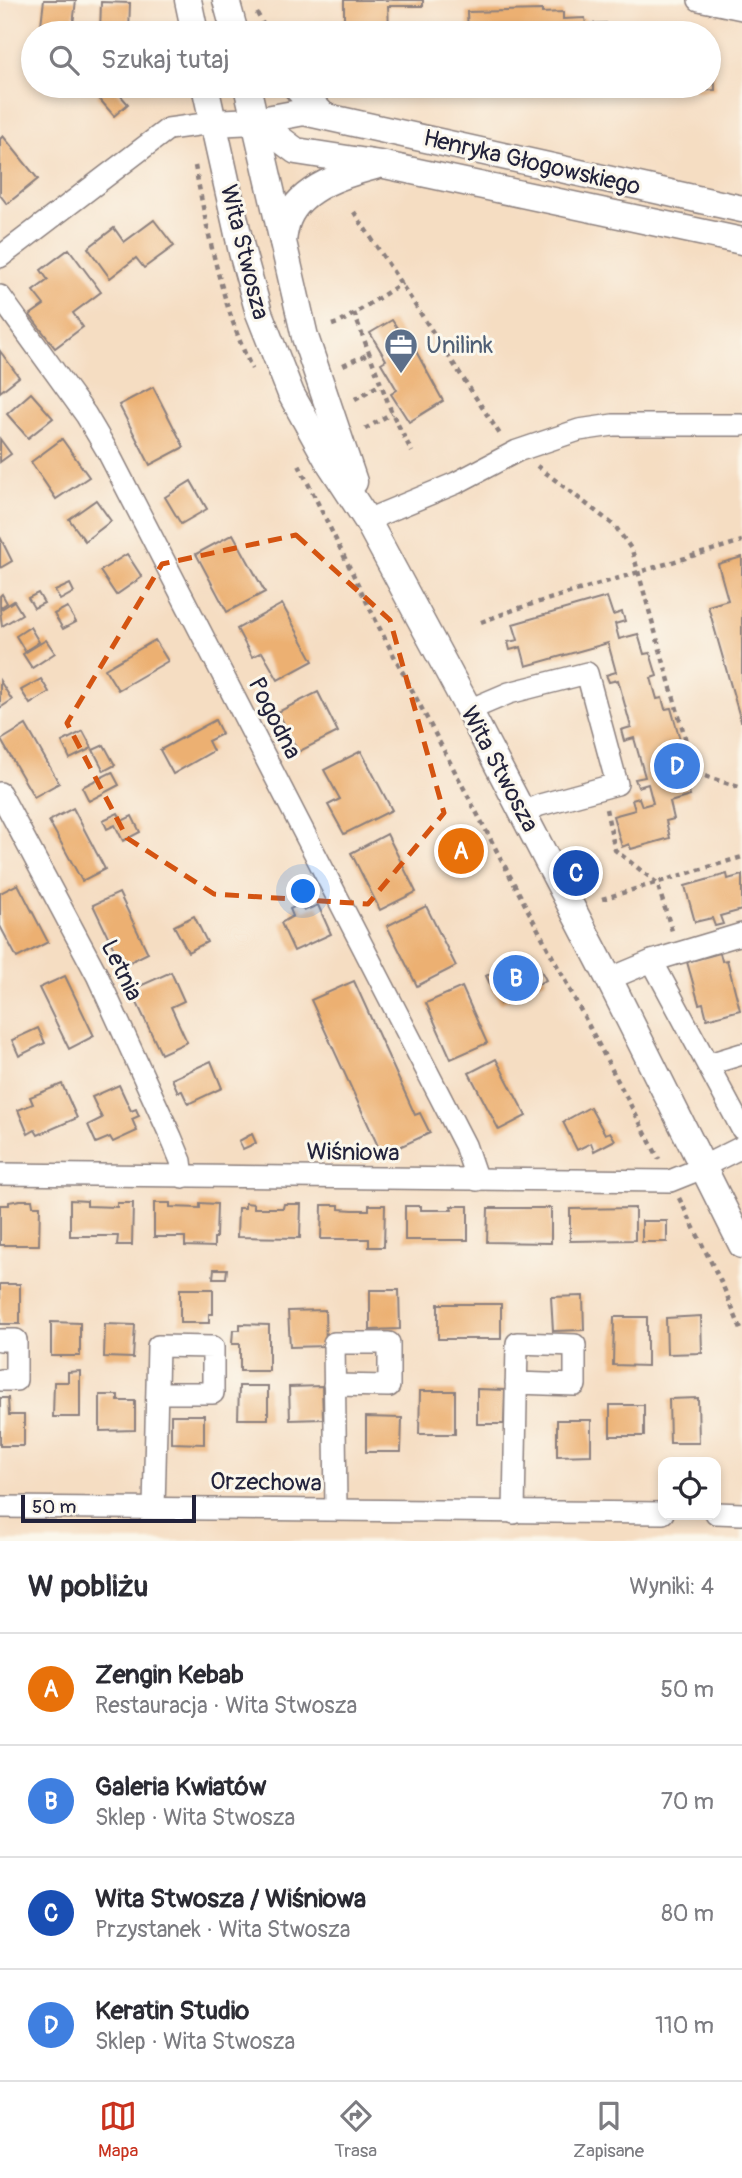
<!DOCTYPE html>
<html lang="pl">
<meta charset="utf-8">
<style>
body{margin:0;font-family:Pangolin,sans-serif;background:#f7f7f7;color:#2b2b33}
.controls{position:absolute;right:21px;bottom:21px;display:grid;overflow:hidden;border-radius:14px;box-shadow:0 4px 10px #0003}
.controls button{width:63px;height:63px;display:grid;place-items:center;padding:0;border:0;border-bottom:2px solid #e1e1e2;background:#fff;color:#2b2b33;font:35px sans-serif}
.scale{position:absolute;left:21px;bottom:18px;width:175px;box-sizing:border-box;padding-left:7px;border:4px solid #22223b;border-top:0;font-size:19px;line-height:24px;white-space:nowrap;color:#22223b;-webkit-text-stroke:5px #fbf7ec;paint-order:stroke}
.you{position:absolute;left:304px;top:892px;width:24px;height:24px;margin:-18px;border:5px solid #fff;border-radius:50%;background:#1a73e8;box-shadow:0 0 0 10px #1a73e833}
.badge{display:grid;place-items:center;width:46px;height:46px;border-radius:50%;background:#c8321e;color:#fff;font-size:23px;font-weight:700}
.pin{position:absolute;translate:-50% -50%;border:4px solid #fff;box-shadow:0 2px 7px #0006}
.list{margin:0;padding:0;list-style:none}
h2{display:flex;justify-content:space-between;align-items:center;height:91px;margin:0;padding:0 28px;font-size:30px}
h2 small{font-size:23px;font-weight:400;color:#7c7c81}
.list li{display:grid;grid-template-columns:46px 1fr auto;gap:21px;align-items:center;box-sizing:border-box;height:112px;padding:0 28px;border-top:2px solid #e1e1e2}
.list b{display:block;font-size:26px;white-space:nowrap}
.list p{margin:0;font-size:23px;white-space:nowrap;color:#7c7c81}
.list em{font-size:23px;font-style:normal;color:#7c7c81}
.icon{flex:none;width:38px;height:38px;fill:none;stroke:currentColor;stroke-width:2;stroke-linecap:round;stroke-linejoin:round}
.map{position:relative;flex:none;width:742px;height:1541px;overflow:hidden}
.search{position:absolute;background:#fff;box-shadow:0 4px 10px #0003;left:21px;right:21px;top:21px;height:77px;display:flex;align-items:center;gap:18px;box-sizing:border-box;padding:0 24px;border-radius:38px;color:#7c7c81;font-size:26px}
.sheet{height:539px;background:#fff}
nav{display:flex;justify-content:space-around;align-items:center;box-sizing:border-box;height:98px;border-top:2px solid #e1e1e2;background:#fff;font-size:19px;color:#7c7c81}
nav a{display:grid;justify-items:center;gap:4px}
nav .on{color:#c8321e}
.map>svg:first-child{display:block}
.building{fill:#ecb072}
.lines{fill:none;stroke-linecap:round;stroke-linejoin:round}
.minor-casing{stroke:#8c807e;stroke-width:24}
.tertiary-casing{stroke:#8c807e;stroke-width:29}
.path{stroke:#8c807e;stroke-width:4.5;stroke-dasharray:5 5;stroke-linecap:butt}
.minor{stroke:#fff;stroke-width:21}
.tertiary{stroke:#fff;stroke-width:26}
.marked{fill:none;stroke:#d45411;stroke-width:5;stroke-dasharray:14 9;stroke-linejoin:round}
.labels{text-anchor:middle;stroke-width:6;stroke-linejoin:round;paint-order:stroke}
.street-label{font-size:24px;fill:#22223b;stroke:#fbf7ec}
.service-label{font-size:24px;fill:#4e5e75;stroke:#fbf7ec;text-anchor:start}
</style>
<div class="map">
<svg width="742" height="1541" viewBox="0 0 742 1541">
<rect width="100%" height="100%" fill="#fbf7ec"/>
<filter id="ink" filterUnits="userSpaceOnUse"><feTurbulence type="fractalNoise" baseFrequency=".0143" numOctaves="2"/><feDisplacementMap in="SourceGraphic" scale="14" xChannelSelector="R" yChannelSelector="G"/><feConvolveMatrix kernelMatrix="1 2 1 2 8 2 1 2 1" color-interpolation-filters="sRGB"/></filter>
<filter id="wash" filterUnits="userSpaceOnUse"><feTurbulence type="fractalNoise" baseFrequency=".00686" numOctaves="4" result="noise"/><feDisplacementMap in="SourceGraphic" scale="28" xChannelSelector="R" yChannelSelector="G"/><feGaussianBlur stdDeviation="1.57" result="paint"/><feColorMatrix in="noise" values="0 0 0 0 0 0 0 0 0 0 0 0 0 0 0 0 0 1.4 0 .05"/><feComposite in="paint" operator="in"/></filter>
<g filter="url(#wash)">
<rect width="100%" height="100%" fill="#f5ddc2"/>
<g id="blocks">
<g class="building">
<path d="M44 0H76L72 33H40Z"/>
<path d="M344 0H423V6H388L389 28 344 29Z"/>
<path d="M101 2 130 3 129 33H100Z"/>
<path d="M542 10V13L563 12V19L585 18 586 24 606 23V29L627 28 628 33H468L467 12Z"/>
<path d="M709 48H714L715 90 694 91V86H709Z"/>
<path d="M109 86H112L128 104 114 116 97 96Z"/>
<path d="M3 136 38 179 7 204 0 195V139Z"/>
<path d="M154 220 174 246 144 268 136 258 110 278 88 248 114 228 124 242Z"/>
<path d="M69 249 101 292 73 313 83 327 55 348 30 315 44 305 33 291 48 280 41 270Z"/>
<path d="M392 320 409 346 412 344 443 401 409 422 391 394 397 390 381 363 386 360 370 333Z"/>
<path d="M0 351 19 377 0 392Z"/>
<path d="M153 387 184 447 150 465 119 405Z"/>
<path d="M31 393 53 418 28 438 7 414Z"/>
<path d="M0 439 11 454 0 462Z"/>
<path d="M62 439 89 477 56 499 31 462Z"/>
<path d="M191 481 207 509 181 524 165 497Z"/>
<path d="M96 500 111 521 85 541 69 519Z"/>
<path d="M233 534 265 592 227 612 196 554Z"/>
<path d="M0 537 12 561 0 568Z"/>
<path d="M127 554 142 577 116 595 100 571Z"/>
<path d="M742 557V721H741L708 606 728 600 718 564Z"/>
<path d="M70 584 74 592 60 600 55 591Z"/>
<path d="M38 593 44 603 34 608 28 598Z"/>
<path d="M2 594 7 603 0 608V596Z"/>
<path d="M607 597 613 615 622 612 625 621 615 624 619 639 638 634 644 654 650 653 657 676 651 678 657 699 662 698 665 709 671 708 692 782 686 784 690 796 670 802 674 819 666 821 670 838 631 849 629 844 622 847 613 816 635 810 632 800 639 798 642 806 653 803 648 784 638 787 635 779 645 777 634 738 624 741 621 730 631 727 618 680 609 682 606 675 616 672 608 643 526 666 521 647 510 650 508 642 518 640 513 624Z"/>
<path d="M14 601 22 614 2 626 0 610Z"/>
<path d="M282 604 313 661 278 680 262 652 252 657 237 629Z"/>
<path d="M67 607 76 622 63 629 54 614Z"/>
<path d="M30 627 39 642 25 651 16 636Z"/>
<path d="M46 640 55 653 32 668 23 654Z"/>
<path d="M155 640 168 661 118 690 105 669Z"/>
<path d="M41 679 49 692 30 704 21 690Z"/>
<path d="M0 681 12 700 0 708Z"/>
<path d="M318 692 338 732 298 752 278 712Z"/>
<path d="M215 720 222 734 208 741 213 751 173 774 160 750Z"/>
<path d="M26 725 59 783 34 797 1 740Z"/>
<path d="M83 731 92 748 70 759 62 742Z"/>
<path d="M104 745 115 765 104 771 93 750Z"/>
<path d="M361 751 392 810 344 834 328 805 340 799 324 770Z"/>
<path d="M112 772 119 785 89 801 82 787Z"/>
<path d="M73 808 105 869 82 881 49 821Z"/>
<path d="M118 813 122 821 132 816 140 832 123 841 115 825 107 829 103 820Z"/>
<path d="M465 831 480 862 458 872 443 841Z"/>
<path d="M387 834 416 892 380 910 351 853Z"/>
<path d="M727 874 728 879 742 875V910L720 916 723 924 715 926 712 918 695 922 685 886Z"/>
<path d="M18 884 48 942 17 958 0 926V893Z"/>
<path d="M119 893 148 953 122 966 93 905Z"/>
<path d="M300 904 304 911 318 905 331 934 294 951 281 923 293 916 290 909Z"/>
<path d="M426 906 456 966 417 986 387 926Z"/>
<path d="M194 916 207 942 188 952 174 926Z"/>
<path d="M531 952 546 980 500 1004 486 976Z"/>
<path d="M720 953 722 961 727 960 740 1010 707 1019 703 1003 699 1004 687 962Z"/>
<path d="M171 972 184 1001 171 1007 187 1042 161 1054 131 990Z"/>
<path d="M65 976 94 1036 69 1049 39 988Z"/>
<path d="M354 981 415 1115 420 1113 430 1133 382 1155 311 1000Z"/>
<path d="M462 987 487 1043 451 1059 426 1003Z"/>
<path d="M38 1028 45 1043 19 1056 12 1040Z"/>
<path d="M496 1059 526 1116 499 1130 469 1073Z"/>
<path d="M211 1061 222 1088 188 1104 182 1091 178 1092 172 1079Z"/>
<path d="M62 1084 77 1118 38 1135 35 1130 28 1134 18 1110 33 1104 30 1097Z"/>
<path d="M119 1085 131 1111 136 1109 139 1116 132 1119 137 1131 113 1142 110 1137 96 1143 88 1125 102 1118 92 1097Z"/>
<path d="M590 1107 605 1134 610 1132 615 1140 594 1151 591 1143 577 1150 563 1122Z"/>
<path d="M252 1134 256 1143 243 1149 239 1141Z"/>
<path d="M20 1200H32L33 1206H40L39 1245H0V1205H9V1202Z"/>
<path d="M70 1200 87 1201V1206L117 1207V1203H133L132 1245H117L118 1236H70Z"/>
<path d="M154 1203H170V1207L200 1208V1203L217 1204 216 1238H214V1247L185 1246V1237H154Z"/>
<path d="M245 1203 254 1204V1208H283L284 1204H301L300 1238 237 1237 238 1208H245Z"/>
<path d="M322 1205H339V1209L353 1210H369V1205H385L384 1247H369V1239H321Z"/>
<path d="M405 1206H421V1210H452L451 1206H468V1240H405Z"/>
<path d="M488 1208H551V1243L487 1242Z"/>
<path d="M635 1208V1240L570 1241V1209Z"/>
<rect x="642" y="1221" width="25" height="21"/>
<path d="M214 1269H227L226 1278H213Z"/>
<rect x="0" y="1284" width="20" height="40"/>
<path d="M180 1289H213V1314H209V1323H180Z"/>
<path d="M370 1290H399L400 1329 370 1330Z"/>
<path d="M583 1296 584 1330 553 1331 551 1297Z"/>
<rect x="438" y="1304" width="63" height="35"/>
<path d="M325 1310 326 1346 290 1347 288 1311Z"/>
<path d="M701 1316 702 1353 667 1354 666 1318Z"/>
<path d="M614 1317H647V1366L613 1365Z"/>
<path d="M51 1322 80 1323V1356H51Z"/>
<path d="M105 1324 135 1325 133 1358 104 1357Z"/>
<path d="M240 1324 269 1325V1371H240V1344H232L233 1330H240Z"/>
<path d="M80 1371V1417H53L54 1382H68V1372Z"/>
<path d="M239 1386H268V1419H238Z"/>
<path d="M322 1386 323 1419 290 1420 289 1387Z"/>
<path d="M477 1389 505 1390 504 1424H477Z"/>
<path d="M420 1391H455V1434H419Z"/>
<path d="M100 1395H118V1401H135V1430L100 1431Z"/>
<path d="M0 1398H8L9 1415H24V1446H0Z"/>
<path d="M698 1398 699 1443H670L669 1399Z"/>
<rect x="610" y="1405" width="34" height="31"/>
<path d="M171 1415H204V1444L171 1443Z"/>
<path d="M366 1417 402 1418 401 1452H366Z"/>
<path d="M557 1420H591V1455L557 1456Z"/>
</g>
</g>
</g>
<g filter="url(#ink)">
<use href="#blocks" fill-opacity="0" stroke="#8c807e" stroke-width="2"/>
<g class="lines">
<g class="minor-casing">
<g id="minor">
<path d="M699 0 742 9"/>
<path d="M0 257 168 129 212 123"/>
<path d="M0 296 86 415 109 454 465 1145 477 1180"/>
<path d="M367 520 456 483 517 451 579 430 613 425H742"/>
<path d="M469 710 509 693 587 673 617 784 540 805 523 812"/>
<path d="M0 793 97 975 171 1137 181 1161 183 1177"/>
<path d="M652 961 742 934"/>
<path d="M609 979 652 961 742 1129"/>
<path d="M709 1064 742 1054"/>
<path d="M0 1174 670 1181 690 1173 742 1147"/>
<path d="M0 1340H16V1380H0"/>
<path d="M334 1385 389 1386V1343H334L336 1509"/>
<path d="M0 1507 663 1513"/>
<path d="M154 1508 158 1346 213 1347V1393H157"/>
<path d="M514 1513 517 1343 575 1345V1385L516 1383"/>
<path d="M716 1513 742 1514"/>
</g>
</g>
<g class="tertiary-casing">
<g id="tertiary">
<path d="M188 0 195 33"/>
<path d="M226 0 235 33"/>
<path d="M205 86 242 252 259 313 291 394 327 459 367 520 469 710 609 979 742 1245"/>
<path d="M247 86 305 337 354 482"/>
<path d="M295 86 323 115"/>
<path d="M256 121 296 151 380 164 742 241"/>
<path d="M212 123 256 121 304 112 742 209"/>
<path d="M283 241C284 234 285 226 288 219 301 187 345 174 375 166"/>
</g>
</g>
<g class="path">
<path d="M257 13 268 33"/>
<path d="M195 166C208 234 222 306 252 369"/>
<path d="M354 212 501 436"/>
<path d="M354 313 392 413 412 452"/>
<path d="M332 325 341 322 402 283"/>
<path d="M343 365 369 354"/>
<path d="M355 399 381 384"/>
<path d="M365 429 392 413"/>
<path d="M299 465 382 633 659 1159"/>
<path d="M537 466 615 526 632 550 695 773 742 788"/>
<path d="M481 622 516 609 742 541"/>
<path d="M606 809 615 850 657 883 673 934"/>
<path d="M602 899 742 857"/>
<path d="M679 1198 723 1286 742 1332"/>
</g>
<use href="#minor" class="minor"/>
<use href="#tertiary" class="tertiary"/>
</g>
</g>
<path class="marked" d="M296 535 390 620 444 813 368 904 214 894 127 838 67 723 162 564Z"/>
<defs>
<g id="office-pin" transform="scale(1.75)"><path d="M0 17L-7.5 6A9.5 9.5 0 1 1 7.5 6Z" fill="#5c6f8a" stroke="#fbf7ec"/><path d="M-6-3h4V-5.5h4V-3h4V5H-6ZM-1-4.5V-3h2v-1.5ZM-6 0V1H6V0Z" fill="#fff"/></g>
</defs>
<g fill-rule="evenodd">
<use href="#office-pin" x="401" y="345"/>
</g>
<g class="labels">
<g class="street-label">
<text transform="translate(532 162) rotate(13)" y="8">Henryka Głogowskiego</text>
<text transform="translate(245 252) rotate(76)" y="8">Wita Stwosza</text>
<text transform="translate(275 718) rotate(63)" y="8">Pogodna</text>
<text transform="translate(500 769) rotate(62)" y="8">Wita Stwosza</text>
<text transform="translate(122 970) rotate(64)" y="8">Letnia</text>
<text transform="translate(353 1152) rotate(1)" y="8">Wiśniowa</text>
<text transform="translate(266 1482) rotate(1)" y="8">Orzechowa</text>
</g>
<g class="service-label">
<text x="426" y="353">Unilink</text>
</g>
</g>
</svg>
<div class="controls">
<button><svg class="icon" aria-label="locate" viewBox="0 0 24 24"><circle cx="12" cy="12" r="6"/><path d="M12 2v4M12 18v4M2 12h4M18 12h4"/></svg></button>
</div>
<div class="scale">50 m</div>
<div class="you"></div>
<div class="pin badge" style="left:461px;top:851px;background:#e8710a">A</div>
<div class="pin badge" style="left:516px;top:978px;background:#3f7fe0">B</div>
<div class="pin badge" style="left:576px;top:873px;background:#1a4fb4">C</div>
<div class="pin badge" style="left:677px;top:766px;background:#3f7fe0">D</div>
<div class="search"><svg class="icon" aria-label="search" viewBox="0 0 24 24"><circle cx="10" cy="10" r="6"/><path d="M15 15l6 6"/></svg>Szukaj tutaj</div>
</div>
<section class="sheet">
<h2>W pobliżu<small>Wyniki: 4</small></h2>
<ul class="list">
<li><span class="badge" style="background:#e8710a">A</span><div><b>Zengin Kebab</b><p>Restauracja · Wita Stwosza</p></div><em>50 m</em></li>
<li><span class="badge" style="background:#3f7fe0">B</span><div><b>Galeria Kwiatów</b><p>Sklep · Wita Stwosza</p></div><em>70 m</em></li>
<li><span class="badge" style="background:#1a4fb4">C</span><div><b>Wita Stwosza / Wiśniowa</b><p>Przystanek · Wita Stwosza</p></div><em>80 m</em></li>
<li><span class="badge" style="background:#3f7fe0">D</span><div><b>Keratin Studio</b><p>Sklep · Wita Stwosza</p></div><em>110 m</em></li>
</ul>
</section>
<nav>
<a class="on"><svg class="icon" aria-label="map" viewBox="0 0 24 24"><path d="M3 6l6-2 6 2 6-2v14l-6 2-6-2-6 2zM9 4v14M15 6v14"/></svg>Mapa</a>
<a><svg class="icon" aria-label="directions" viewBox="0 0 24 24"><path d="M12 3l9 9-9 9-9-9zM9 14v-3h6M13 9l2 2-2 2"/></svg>Trasa</a>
<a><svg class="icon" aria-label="saved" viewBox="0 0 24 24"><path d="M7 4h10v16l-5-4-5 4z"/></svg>Zapisane</a>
</nav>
